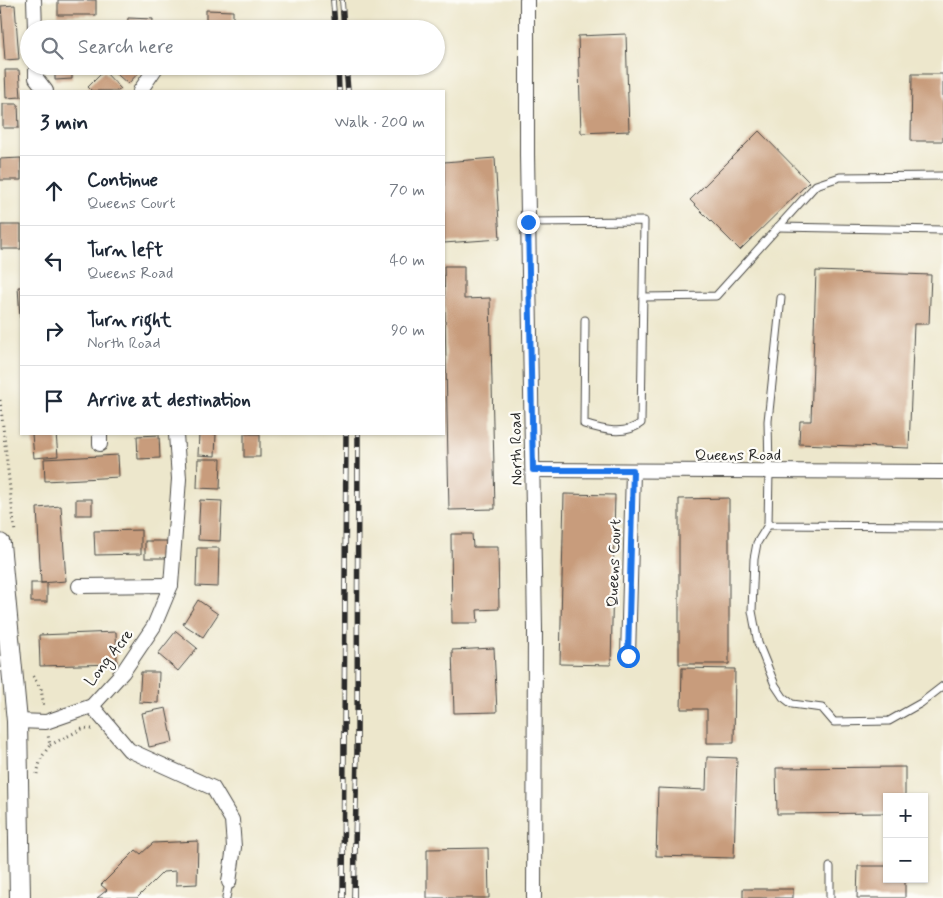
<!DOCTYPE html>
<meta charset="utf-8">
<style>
body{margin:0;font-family:Mynerve,sans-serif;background:#f2f2f3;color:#1f2937}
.controls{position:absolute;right:15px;bottom:15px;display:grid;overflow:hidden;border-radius:0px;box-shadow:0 1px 4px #0004}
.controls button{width:45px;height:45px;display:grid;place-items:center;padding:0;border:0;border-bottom:1px solid #e0e1e3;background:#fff;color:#1f2937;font:25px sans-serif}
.stop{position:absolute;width:15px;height:15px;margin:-11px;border:4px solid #1a73e8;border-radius:50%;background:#fff}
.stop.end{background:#1a73e8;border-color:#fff;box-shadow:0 1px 5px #0008}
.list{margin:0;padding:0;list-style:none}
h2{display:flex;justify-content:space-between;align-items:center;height:65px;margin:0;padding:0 20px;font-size:21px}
h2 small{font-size:16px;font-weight:400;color:#747a83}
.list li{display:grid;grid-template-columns:32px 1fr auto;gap:15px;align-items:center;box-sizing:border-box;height:70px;padding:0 20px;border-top:1px solid #e0e1e3}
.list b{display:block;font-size:19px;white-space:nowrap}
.list p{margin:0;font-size:16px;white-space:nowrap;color:#747a83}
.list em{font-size:16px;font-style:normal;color:#747a83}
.icon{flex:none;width:28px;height:28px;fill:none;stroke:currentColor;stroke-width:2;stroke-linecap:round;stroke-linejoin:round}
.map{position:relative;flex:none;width:943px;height:898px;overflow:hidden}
.search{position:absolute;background:#fff;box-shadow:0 1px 4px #0004;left:20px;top:20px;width:425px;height:55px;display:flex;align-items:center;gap:12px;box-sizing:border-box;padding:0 18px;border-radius:28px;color:#747a83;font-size:19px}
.panel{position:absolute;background:#fff;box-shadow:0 1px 4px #0004;left:20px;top:90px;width:425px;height:345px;border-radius:0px}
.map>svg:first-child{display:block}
.building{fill:#c89c7c}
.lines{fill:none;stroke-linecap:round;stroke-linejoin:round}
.service-casing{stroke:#484743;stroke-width:9}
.minor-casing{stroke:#484743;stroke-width:16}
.secondary-casing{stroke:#484743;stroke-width:22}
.path{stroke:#484743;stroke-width:3;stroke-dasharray:1 4;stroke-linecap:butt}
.service{stroke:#fff;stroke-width:7}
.minor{stroke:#fff;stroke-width:14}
.secondary{stroke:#fff;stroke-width:20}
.rail-casing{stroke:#2b2b2b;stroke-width:5.5}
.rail{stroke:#fdfcf7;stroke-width:4;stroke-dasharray:11;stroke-linecap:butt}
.route{stroke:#1a73e8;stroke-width:6}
.labels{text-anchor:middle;stroke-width:4.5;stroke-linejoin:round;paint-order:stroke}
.street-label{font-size:16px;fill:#2b2b2b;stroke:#fdfcf7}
</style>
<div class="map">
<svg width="943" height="898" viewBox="0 0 943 898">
<rect width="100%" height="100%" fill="#fdfcf7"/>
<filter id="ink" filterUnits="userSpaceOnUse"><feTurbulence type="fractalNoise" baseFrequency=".02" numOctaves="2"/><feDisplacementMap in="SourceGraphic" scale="10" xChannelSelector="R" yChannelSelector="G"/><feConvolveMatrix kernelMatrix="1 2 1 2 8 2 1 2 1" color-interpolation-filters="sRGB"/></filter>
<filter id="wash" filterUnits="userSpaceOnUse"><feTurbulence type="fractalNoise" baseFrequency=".0096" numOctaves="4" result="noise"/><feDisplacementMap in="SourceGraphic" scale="20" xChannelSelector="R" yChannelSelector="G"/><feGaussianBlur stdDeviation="1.12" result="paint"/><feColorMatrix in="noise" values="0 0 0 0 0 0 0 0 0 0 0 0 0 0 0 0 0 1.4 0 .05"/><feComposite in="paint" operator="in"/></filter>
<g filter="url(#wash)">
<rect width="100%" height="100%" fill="#ede7cc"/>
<g id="blocks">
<g class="building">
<rect x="58" y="0" width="38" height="15"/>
<path d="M15 5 19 59 5 60 1 6Z"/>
<path d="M206 10 233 11V29H206Z"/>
<path d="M128 18 153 19 152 29H127Z"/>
<path d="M626 34 629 131 581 133 578 36Z"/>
<path d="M55 66H72V79L55 80Z"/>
<path d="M112 66H142L143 68 128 84 110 68Z"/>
<path d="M5 70H19L21 97 6 98Z"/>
<path d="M104 71 121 89 118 91H92L88 87Z"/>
<path d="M912 74H943V141H911Z"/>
<path d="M3 104H18L19 128H3Z"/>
<path d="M759 131 809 182 740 250 690 200Z"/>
<path d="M21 158V180H0V159Z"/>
<path d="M495 158 500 239 444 243V162Z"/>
<rect x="1" y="225" width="20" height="24"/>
<path d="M444 266H464V299L490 298 495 509 449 510Z"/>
<path d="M816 271 931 275 929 324H914L909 448 799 444 800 421H811Z"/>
<path d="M18 287H21V318H20Z"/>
<path d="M32 434H56L58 456 34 458Z"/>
<path d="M199 434H216L215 456 198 455Z"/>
<rect x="244" y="434" width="16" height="23"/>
<path d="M159 435 160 458 138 459 137 436Z"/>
<path d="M118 455 119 477 45 481 44 459Z"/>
<path d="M198 459H221L220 489 197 488Z"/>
<path d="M564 494 615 495 611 665 560 664Z"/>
<path d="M729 498V664H679V499Z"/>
<rect x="76" y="499" width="16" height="16"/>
<path d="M200 500 222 501 220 541 198 540Z"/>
<path d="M61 506 66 581 41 583 37 508Z"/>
<path d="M141 530V554L95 555 94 531Z"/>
<path d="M451 534H472L473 547H498L499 609 477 610 478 623H452Z"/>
<rect x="145" y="541" width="22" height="17"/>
<path d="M197 548H219L218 587 196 586Z"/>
<rect x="31" y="583" width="16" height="19"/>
<path d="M198 600 218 614 203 637 183 624Z"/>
<path d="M176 631 197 648 178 671 158 654Z"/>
<path d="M116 632 117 664 40 666 39 635Z"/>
<path d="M494 648 497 712 454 713 452 650Z"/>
<path d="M682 668 735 669 734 743H707V709H681Z"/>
<path d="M141 672H159L158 703 139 702Z"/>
<path d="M166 708 173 742 149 747 142 713Z"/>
<path d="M707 757 737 758 734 858 656 856 658 788 706 790Z"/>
<path d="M905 767V797H887V813L777 814 776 768Z"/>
<path d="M198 841 197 884 176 885V871L163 872 137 898H97L107 890 101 885 136 850 141 854 153 843Z"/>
<path d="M488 848 489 898H427V849Z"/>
<path d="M858 866H887V879H905V898H857Z"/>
<rect x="743" y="889" width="50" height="9"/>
</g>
</g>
</g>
<g filter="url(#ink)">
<use href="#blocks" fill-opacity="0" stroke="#484743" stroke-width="1"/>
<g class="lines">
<g class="service-casing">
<g id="service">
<path d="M529 222 644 221 641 423C625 436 602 430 584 424L585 320"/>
<path d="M778 227 943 230"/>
<path d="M643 297 716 296 816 185 840 177 943 176"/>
<path d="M781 298 768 421 769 471 768 525 943 526"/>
<path d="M768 525 757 543 754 559 752 611 758 643 775 685 783 697 792 704 822 708 834 722 889 721 921 703 943 686"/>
<path d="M830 867V898"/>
<path d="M226 898 229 882"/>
</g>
</g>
<g class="minor-casing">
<g id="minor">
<path d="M34 0 35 29"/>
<path d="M527 0V155L535 629 534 898"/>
<path d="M36 66V78L46 91"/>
<path d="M140 91 157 66"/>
<path d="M100 434V444"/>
<path d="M533 470 943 472"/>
<path d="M79 586 171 585"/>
<path d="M628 656 633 471"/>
<path d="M92 706 129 750 213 788 232 820 234 847 229 882"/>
<path d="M17 721 46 722 92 706 123 672 154 626 171 585 179 479 176 434"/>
</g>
</g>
<g class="secondary-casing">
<path id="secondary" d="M0 544 17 721 20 898"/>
</g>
<g class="path">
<path d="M0 400 15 533"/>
<path d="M33 676 41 689 44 707"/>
<path d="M50 745 84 728 92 729"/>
<path d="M37 774 41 758 50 745 48 735"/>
</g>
<use href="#service" class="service"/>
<use href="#minor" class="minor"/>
<use href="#secondary" class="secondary"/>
<g class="rail-casing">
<g id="rail">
<path d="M333 0 335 29"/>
<path d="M342 0 344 29"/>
<path d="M338 66 339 91"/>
<path d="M346 66 348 91"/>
<path d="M343 898 346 434"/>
<path d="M354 898 357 751 358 434"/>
</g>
</g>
<use href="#rail" class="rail"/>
</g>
</g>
<g class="lines" filter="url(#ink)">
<path class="route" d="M528 222 533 470H633L628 656"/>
</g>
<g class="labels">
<g class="street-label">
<text transform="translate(515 449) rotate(-91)" y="6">North Road</text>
<text x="738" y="460">Queens Road</text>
<text transform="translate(613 563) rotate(-88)" y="6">Queens Court</text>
<text transform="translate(108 657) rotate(-52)" y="6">Long Acre</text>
</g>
</g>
</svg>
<div class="controls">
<button>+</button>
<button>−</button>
</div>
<div class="stop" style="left:628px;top:656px"></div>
<div class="stop end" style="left:528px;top:222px"></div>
<div class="search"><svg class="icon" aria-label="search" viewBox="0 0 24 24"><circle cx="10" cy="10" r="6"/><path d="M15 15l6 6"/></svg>Search here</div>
<section class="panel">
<h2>3 min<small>Walk · 200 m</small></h2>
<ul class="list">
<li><svg class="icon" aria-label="ahead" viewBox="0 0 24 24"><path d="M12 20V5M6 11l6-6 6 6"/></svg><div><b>Continue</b><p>Queens Court</p></div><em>70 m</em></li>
<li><svg class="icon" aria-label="left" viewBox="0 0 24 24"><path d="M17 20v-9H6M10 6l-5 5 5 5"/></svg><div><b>Turn left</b><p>Queens Road</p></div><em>40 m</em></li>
<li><svg class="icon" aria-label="right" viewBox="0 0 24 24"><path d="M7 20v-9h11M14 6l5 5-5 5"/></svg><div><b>Turn right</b><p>North Road</p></div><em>90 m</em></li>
<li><svg class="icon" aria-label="arrive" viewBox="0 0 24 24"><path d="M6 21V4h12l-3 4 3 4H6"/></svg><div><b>Arrive at destination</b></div></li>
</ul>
</section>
</div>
